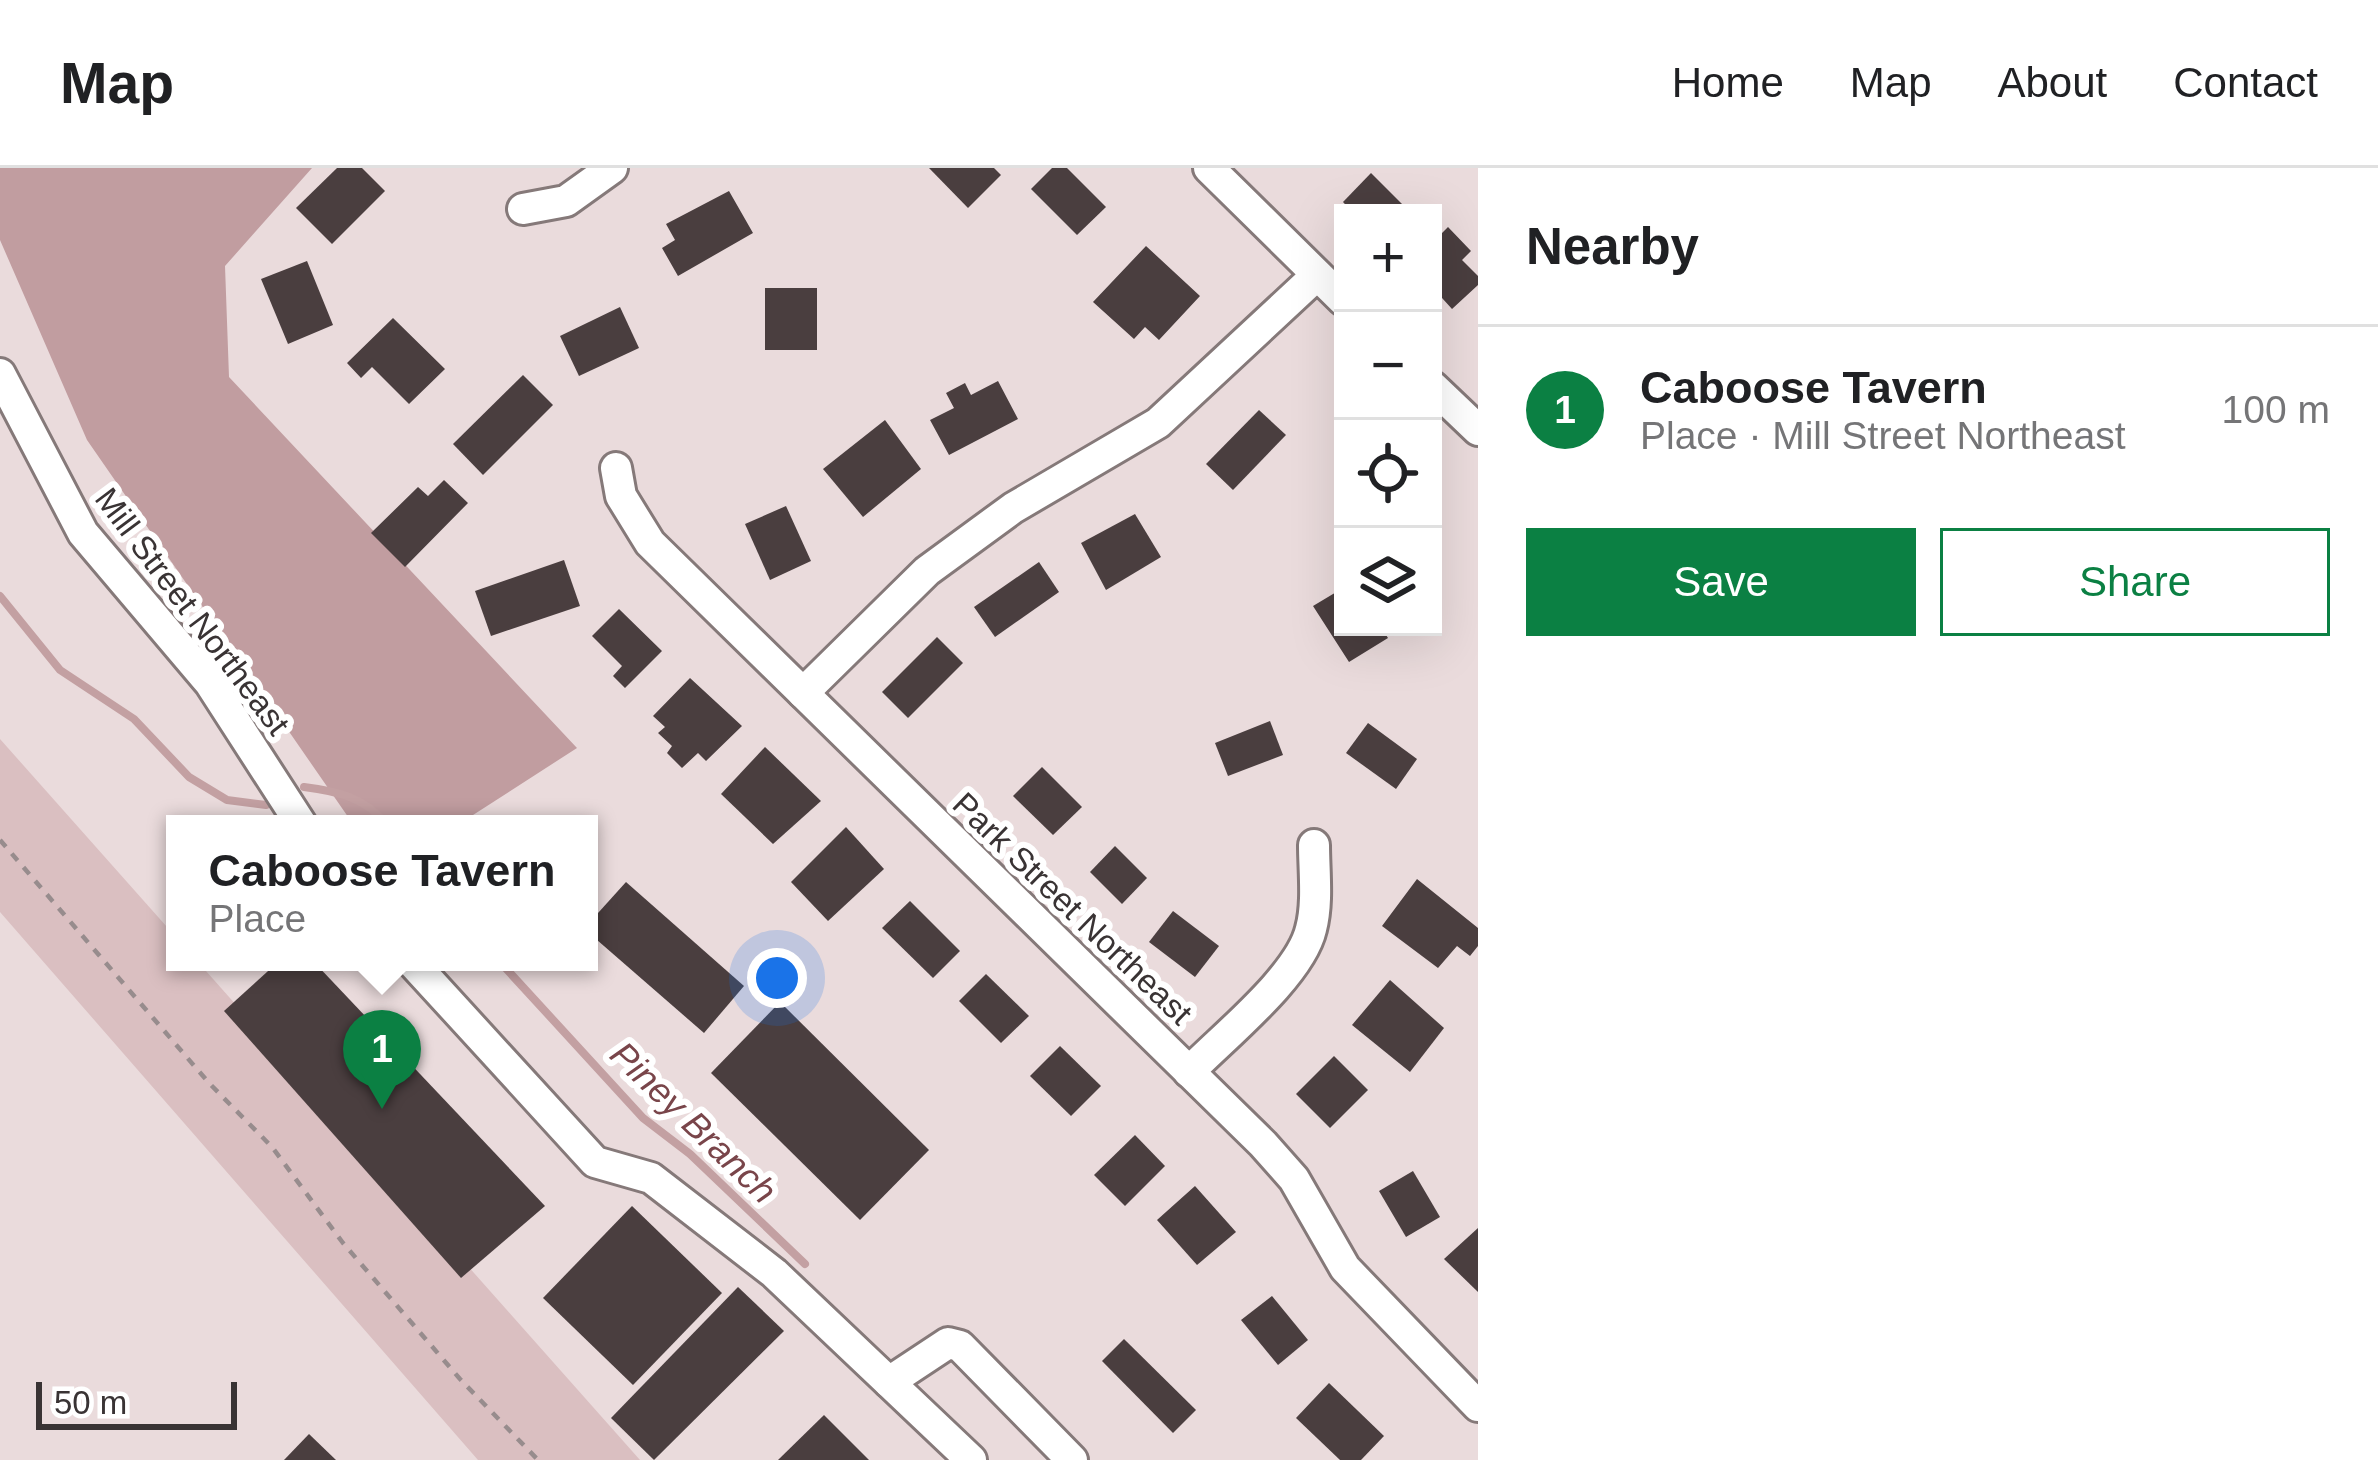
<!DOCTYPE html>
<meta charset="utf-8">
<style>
body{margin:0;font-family:Arial,sans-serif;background:#f6f6f6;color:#202124}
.controls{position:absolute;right:36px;top:36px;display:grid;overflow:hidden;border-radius:0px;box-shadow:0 12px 48px #0002}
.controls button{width:108px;height:108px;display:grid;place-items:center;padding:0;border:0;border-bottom:3px solid #e0e0e0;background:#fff;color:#202124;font:60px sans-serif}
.scale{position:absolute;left:36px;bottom:30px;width:201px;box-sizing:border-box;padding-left:12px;border:6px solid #393334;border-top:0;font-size:33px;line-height:42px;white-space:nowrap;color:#393334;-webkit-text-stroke:9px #fff;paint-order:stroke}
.you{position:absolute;left:777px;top:810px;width:42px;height:42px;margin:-30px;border:9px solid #fff;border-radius:50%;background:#1a73e8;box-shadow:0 0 0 18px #1a73e833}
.badge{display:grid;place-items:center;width:78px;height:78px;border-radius:50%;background:#0b8043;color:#fff;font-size:39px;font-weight:700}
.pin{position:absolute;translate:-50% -99px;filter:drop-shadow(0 3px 6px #0008)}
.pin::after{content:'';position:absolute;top:63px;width:42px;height:36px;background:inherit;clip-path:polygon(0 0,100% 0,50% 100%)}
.popup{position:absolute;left:166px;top:647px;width:432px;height:156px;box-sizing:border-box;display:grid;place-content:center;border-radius:0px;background:#fff;filter:drop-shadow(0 3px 9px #0005);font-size:39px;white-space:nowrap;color:#757577}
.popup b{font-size:45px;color:#202124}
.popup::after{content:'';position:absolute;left:50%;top:100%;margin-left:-24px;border:24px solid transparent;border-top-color:#fff}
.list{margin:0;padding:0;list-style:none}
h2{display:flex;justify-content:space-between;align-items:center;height:156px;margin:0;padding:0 48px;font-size:51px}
h2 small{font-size:39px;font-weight:400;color:#757577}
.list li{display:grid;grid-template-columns:78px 1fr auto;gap:36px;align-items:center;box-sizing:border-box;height:168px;padding:0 48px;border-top:3px solid #e0e0e0}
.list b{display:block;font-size:45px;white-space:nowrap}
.list p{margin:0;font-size:39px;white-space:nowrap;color:#757577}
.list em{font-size:39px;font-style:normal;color:#757577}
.actions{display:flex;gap:24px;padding:36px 48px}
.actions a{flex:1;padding:27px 0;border:3px solid #0b8043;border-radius:0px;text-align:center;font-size:42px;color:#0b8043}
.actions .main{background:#0b8043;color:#fff}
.icon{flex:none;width:66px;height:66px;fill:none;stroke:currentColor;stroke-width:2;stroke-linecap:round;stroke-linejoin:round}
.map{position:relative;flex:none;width:1478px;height:1292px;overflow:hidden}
header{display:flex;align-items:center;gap:72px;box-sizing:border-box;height:168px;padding:0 60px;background:#fff;border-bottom:3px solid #e0e0e0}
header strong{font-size:57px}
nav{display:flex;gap:66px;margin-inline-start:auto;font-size:42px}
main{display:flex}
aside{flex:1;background:#fff}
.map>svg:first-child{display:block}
.green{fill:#dabfc1}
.forest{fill:#c19da0}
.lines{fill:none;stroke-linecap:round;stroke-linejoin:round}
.stream{stroke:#c3a0a2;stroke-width:8}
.building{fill:#4a3e3f}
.minor-casing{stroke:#857979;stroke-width:36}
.path{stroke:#978c8d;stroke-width:4.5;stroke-dasharray:9 9;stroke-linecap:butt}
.minor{stroke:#fff;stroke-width:30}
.labels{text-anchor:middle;stroke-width:12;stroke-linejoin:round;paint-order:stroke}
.street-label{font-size:33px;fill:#393334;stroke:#fff}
.water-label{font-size:36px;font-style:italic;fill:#79454a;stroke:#fff}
</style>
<header>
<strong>Map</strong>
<nav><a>Home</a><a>Map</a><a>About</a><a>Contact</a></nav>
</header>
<main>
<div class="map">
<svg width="1478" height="1292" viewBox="0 0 1478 1292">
<rect width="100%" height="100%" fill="#eadbdc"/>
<path class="green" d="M0 571 175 768V794H198L640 1292H478L0 744Z"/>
<path class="forest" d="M0 0H312L225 98 229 209 577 580 459 656H353L87 272 0 72Z"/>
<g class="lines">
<g class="stream">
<path d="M0 428 60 502 134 551 189 609 227 632 266 637"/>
<path d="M304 619C336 623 365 629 386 656"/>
<path d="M500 794 643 950 690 986 805 1096"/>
</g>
</g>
<g class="building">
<path d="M337 0H362L385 23 332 76 296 40Z"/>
<path d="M929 0H994L1001 7 968 40Z"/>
<path d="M1052 0H1067L1106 39 1077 67 1031 21Z"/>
<path d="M1371 5 1411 45H1353L1343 34Z"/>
<path d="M729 23 753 65 678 108 662 80 675 72 666 56Z"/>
<path d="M1448 59 1471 83 1462 92 1478 108V117L1452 141 1433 120V74Z"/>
<path d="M1146 78 1200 128 1159 172 1145 159 1134 171 1093 134Z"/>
<path d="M307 93 333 157 288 176 261 111Z"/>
<rect x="765" y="120" width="52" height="62"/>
<path d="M620 139 639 180 579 208 560 168Z"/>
<path d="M393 150 445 201 409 236 372 199 361 210 347 195Z"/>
<path d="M523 207 553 237 483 307 453 276Z"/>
<path d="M998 213 1018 251 949 287 930 252 954 240 946 225 965 215 971 227Z"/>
<path d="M1259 242 1286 267 1233 322 1206 296Z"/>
<path d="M885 252 921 301 863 349 823 301Z"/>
<path d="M444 312 468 335 405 399 371 365 418 319 428 328Z"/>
<path d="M786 338 811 393 770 412 745 356Z"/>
<path d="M1135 346 1161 389 1106 422 1081 375Z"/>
<path d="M564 392 580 438 491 468 475 423Z"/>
<path d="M1039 394 1059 424 995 469 974 439Z"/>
<path d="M1343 420V459H1381L1388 470 1349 494 1313 438Z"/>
<path d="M619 441 662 483 625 520 613 508 622 498 592 468Z"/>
<path d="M937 469 963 495 908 550 882 524Z"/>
<path d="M690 510 742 558 706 593 698 585 682 600 667 585 672 578 658 565 665 559 653 548Z"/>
<path d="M1270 553 1283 587 1228 608 1215 575Z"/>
<path d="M1368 555 1417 591 1396 621 1346 585Z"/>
<path d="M765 579 821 633 773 676 721 626Z"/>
<path d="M1042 599 1082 639 1053 667 1013 628Z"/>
<path d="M846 659 884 701 828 753 791 714Z"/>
<path d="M1115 678 1147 710 1122 736 1090 704Z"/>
<path d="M1417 711 1478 760V778L1470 788 1457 778 1438 800 1382 758Z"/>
<path d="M626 714 744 818 704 865 589 765V755Z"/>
<path d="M910 733 960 783 933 810 882 760Z"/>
<path d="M1173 743 1219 778 1195 809 1149 774Z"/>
<path d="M278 794H314L545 1038 461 1110 224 843Z"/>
<path d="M986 806 1029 848 1001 875 959 833Z"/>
<path d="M1390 812 1444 860 1410 904 1352 857Z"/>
<path d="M780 834 929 982 860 1052 711 905Z"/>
<path d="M1060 878 1101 918 1071 948 1030 908Z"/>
<path d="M1334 888 1368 922 1330 960 1296 926Z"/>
<path d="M1135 967 1165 998 1125 1038 1094 1007Z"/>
<path d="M1413 1003 1440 1049 1406 1069 1379 1023Z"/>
<path d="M1195 1018 1236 1064 1197 1097 1157 1052Z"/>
<path d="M632 1038 722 1125 633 1217 543 1130Z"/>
<path d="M1478 1060V1124L1444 1091Z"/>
<path d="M738 1119 784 1163 654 1292 611 1250Z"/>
<path d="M1272 1128 1308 1172 1278 1197 1241 1152Z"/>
<path d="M1124 1171 1196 1242 1173 1265 1102 1193Z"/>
<path d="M1329 1215 1384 1268 1361 1292H1340L1296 1250Z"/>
<path d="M824 1247 869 1292H778Z"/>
<path d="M309 1266 336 1292H284Z"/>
</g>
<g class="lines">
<g class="minor-casing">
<g id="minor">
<path d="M1209 0 1343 132"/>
<path d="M523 41 566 33 612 0"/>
<path d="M0 206 83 365 210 515 301 656"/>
<path d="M1433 219 1478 262"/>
<path d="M616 300 621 328 650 375 1263 976 1294 1011 1345 1100 1478 1238"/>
<path d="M803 525 927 403 1013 340 1158 255 1317 107"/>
<path d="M412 794 595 994 651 1010 774 1105 971 1292"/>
<path d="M1189 904C1223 869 1300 808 1311 761 1318 735 1314 703 1314 677"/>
<path d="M889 1214 948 1175 960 1178 1072 1292"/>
</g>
</g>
<path class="path" d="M0 672 209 915 272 979 343 1075 460 1211 538 1292"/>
<use href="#minor" class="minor"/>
</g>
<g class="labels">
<g class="street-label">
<text transform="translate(193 443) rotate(53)" y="12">Mill Street Northeast</text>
<text transform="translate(1073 740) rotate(44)" y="12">Park Street Northeast</text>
</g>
<g class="water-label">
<text transform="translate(694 954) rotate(44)" y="13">Piney Branch</text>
</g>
</g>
</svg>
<div class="controls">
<button>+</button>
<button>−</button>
<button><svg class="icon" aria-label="locate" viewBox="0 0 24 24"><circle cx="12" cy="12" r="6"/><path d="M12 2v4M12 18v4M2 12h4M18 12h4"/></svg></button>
<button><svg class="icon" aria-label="layers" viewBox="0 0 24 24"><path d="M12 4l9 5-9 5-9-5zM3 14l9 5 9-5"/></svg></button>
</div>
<div class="scale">50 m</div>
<div class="you"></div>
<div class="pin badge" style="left:382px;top:941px">1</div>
<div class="popup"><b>Caboose Tavern</b>Place</div>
</div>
<aside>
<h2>Nearby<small></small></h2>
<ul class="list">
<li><span class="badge">1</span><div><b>Caboose Tavern</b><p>Place · Mill Street Northeast</p></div><em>100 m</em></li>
</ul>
<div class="actions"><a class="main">Save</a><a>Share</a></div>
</aside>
</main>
